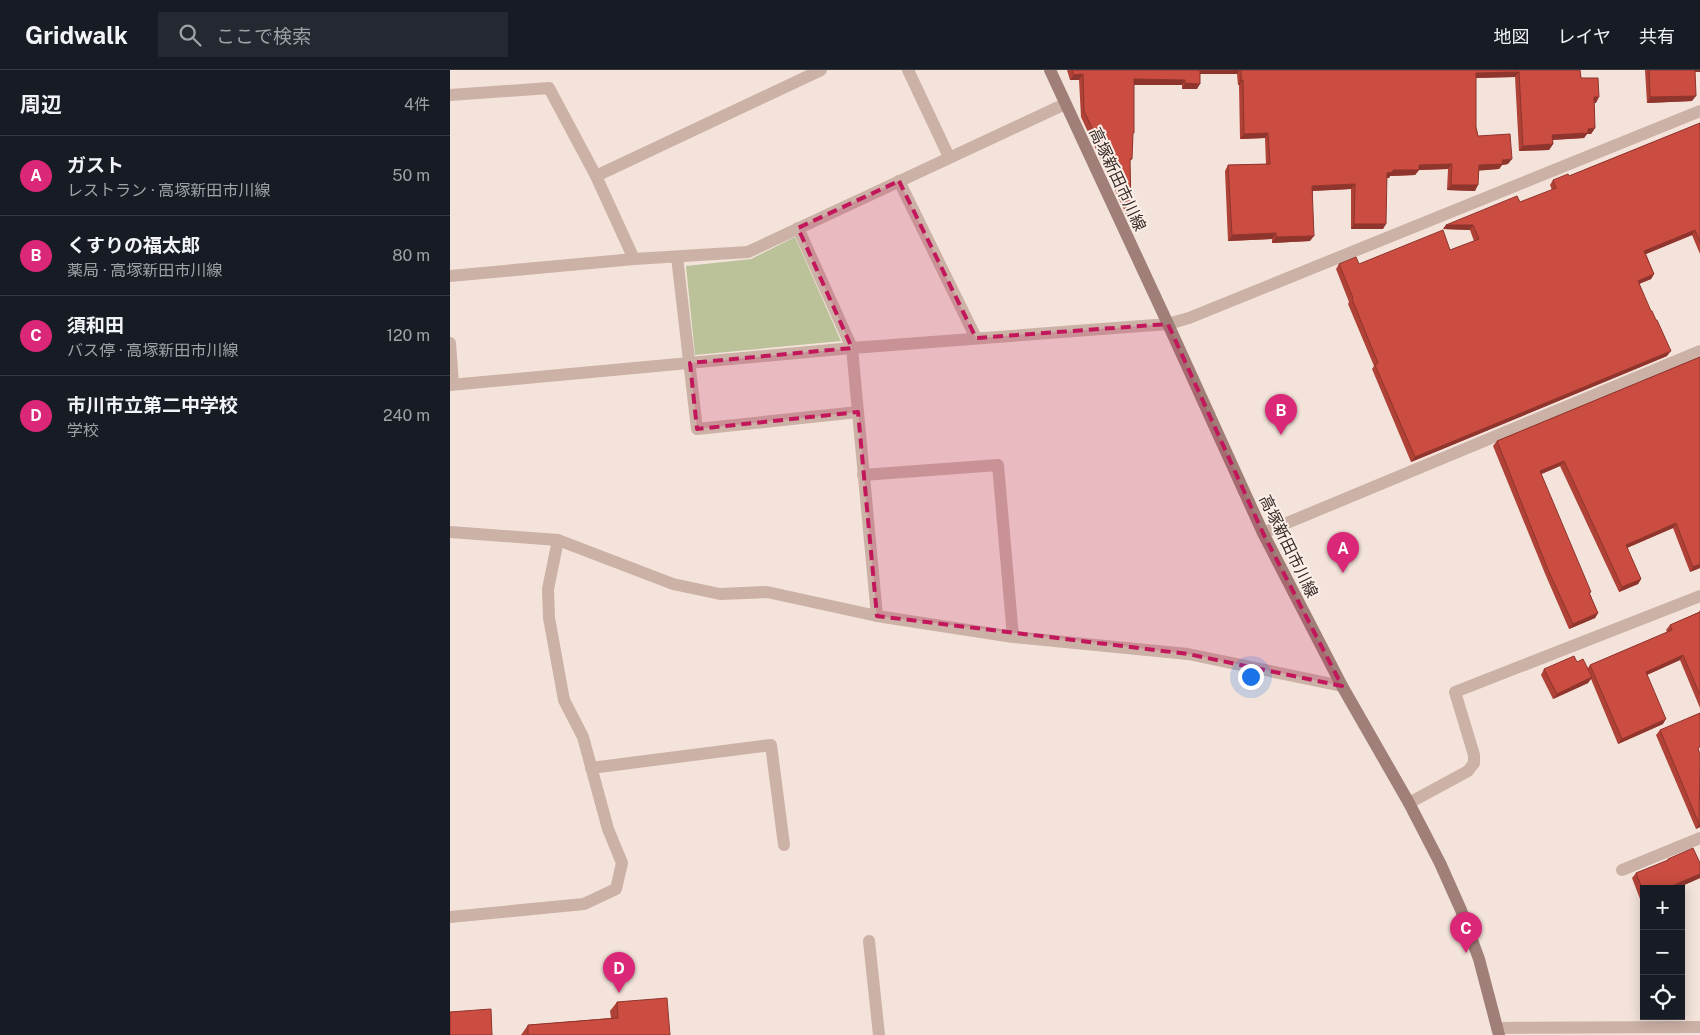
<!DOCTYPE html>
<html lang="ja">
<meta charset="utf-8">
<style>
body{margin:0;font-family:"Public Sans","Noto Sans JP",sans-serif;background:#242831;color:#f1f3f6}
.controls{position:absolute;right:15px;bottom:15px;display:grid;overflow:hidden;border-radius:0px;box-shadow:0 2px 12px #0003}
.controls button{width:45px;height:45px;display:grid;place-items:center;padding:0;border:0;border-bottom:1px solid #363941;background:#171b24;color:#f1f3f6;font:25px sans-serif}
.you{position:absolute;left:800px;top:606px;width:18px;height:18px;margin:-12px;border:4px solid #fff;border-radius:50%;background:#1a73e8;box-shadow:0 0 0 8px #1a73e833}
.badge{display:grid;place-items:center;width:32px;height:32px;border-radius:50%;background:#db2777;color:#fff;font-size:16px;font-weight:700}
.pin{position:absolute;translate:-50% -41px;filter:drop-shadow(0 1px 2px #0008)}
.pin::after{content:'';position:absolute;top:26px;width:18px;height:15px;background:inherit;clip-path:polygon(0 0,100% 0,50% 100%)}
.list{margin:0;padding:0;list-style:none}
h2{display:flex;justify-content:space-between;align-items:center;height:65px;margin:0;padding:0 20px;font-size:21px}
h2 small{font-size:16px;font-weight:400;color:#9ea1a6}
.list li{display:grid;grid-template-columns:32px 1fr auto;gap:15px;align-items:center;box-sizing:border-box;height:80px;padding:0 20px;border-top:1px solid #363941}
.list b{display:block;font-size:19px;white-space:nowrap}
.list p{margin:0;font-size:16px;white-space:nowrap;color:#9ea1a6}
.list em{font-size:16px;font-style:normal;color:#9ea1a6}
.icon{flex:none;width:28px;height:28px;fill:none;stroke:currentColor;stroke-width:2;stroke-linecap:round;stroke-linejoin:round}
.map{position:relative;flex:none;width:1250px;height:965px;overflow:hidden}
header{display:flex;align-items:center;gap:30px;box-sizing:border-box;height:70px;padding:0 25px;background:#171b24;border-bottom:1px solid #363941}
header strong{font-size:24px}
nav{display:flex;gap:28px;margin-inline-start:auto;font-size:18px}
.search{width:350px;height:45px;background:#242831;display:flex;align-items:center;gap:12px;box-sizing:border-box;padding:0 18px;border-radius:0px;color:#9ea1a6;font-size:19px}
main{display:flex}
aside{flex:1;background:#171b24}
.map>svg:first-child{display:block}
.green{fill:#bbc29a}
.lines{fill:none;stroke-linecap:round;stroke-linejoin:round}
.minor{stroke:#cbb1a6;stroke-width:12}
.secondary{stroke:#9f7f77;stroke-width:12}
.wall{fill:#af4137}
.shaded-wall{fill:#8e352d}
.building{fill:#cb4c40;stroke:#8e352d}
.marked{fill:#c2185b;fill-opacity:0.2;stroke:#c2185b;stroke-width:4;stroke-dasharray:10 6;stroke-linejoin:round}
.labels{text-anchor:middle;stroke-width:4;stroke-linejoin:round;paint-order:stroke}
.street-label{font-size:16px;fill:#372a27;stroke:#faeee7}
</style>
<header>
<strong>Gridwalk</strong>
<div class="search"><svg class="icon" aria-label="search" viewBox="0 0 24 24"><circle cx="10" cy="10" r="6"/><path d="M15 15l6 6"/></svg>ここで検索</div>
<nav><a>地図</a><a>レイヤ</a><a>共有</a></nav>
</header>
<main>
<aside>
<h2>周辺<small>4件</small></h2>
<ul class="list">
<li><span class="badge">A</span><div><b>ガスト</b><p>レストラン · 高塚新田市川線</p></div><em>50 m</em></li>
<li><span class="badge">B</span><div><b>くすりの福太郎</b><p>薬局 · 高塚新田市川線</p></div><em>80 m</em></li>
<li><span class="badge">C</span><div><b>須和田</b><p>バス停 · 高塚新田市川線</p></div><em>120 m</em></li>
<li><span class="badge">D</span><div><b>市川市立第二中学校</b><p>学校</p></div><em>240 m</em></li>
</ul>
</aside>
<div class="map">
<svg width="1250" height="965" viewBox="0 0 1250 965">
<rect width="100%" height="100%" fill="#f3e3da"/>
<path class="green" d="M345 167 391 271 245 285 236 196 301 189Z"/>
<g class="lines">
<g class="minor">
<path d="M458 0 499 87"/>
<path d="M0 25 99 18 146 106 184 189"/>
<path d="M146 106 371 0"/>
<path d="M449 111 526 268"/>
<path d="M348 158 402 278 427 546"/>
<path d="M227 187 247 359 408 342"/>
<path d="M0 206 184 189 298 182 615 34"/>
<path d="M0 273 3 314"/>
<path d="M0 315 402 278 718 254 739 248 1250 41"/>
<path d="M413 405 548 395 563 567"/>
<path d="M0 462 108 470 223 514 270 524 317 522 427 546 563 567 738 584 892 616"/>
<path d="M813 463 1250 281"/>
<path d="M141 698 321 675 334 775"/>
<path d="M959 733 1018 701 1024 693V685L1005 622 1250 526"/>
<path d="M1172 800 1250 768"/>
<path d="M0 847 134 834 166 819 172 793 158 759 133 667 114 630 99 548 98 519 108 470"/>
<path d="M419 871 429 965"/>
<path d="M1047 958 1250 957"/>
</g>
<path class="secondary" d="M600 0 718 254 813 463 892 616 959 733 990 793 1011 840 1029 889 1049 965"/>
</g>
<g class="wall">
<path d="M617 0H1130L1131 8 1146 33H1144L1145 58 1141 64H1137L1134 68 1103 70V74L1099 80 1069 81 1065 7 1026 8V57L1028 66 1058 94 1052 95 1049 99 1029 100 1025 121 997 120 998 99 969 100 965 105 940 106 939 108H937L933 159H901V119L863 121 860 171 822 173V169L778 171 775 101 778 95 816 94 815 68 790 69 789 15H788L787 4H750L747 19H732V15H684L682 89 680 91 681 141 677 146 631 47 629 10H620Z"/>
<path d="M1195 0H1250V2H1245L1242 31 1197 33Z"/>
<path d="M1250 53V184L1242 165 1196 184 1204 204 1201 209 1189 214 1217 286 961 392 922 299 924 296 898 234 899 232 886 199 889 194H909L1000 180 1024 171 1020 160 993 159 996 155 1070 132 1102 120 1100 115 1103 110 1119 106Z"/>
<path d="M1250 287V498L1240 502 1223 458 1177 478 1191 509 1188 514 1169 522 1110 396 1091 404 1148 543 1145 548 1119 559 1096 506 1043 376 1047 371Z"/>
<path d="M1250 540V638L1230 590 1197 605 1213 654 1168 674 1141 609 1138 613 1103 629 1091 605 1094 599 1127 592 1138 598 1140 595 1217 562 1216 560 1220 555 1249 542Z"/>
<path d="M1210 660 1249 681 1250 757 1246 759 1206 665Z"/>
<path d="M1218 789 1250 793V808L1225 819H1194V833L1192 834 1182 808 1186 803 1217 791Z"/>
<path d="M167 932 220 965H71L78 955 161 948 160 941Z"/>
</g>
<g class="shaded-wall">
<path d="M749 0H790L787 4H747Z"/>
<path d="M1243 0H1250V2H1241Z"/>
<path d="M1069 2 1065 7 1022 8 1026 3Z"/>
<path d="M633 4 629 10H620L624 5Z"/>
<path d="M684 9 735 10 732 15H680Z"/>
<path d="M791 10H793L789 15H788Z"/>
<path d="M735 13 750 14 747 19H732Z"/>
<path d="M1246 26 1242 31 1197 33 1200 27Z"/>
<path d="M1144 27H1149L1146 33H1140Z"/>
<path d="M1145 58 1141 64H1137L1134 68 1099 70 1102 65 1138 59Z"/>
<path d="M818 63 815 68 790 69 794 64Z"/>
<path d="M1103 74 1099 80 1069 81 1073 76Z"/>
<path d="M1062 89 1058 94 1052 95 1049 99 1025 101 1029 95 1052 90Z"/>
<path d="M1002 94 998 99 969 100 965 105 940 106 939 108H933L937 103 943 100 969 95Z"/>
<path d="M905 114 901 119 859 121 862 116Z"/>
<path d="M1001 115H1028L1025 121 997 120Z"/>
<path d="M904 154H936L933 159H901Z"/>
<path d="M996 155H1023L1020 160 993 159Z"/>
<path d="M1245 160 1242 165 1191 186 1194 181Z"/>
<path d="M826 163 822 169 778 171 782 165Z"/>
<path d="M864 166 860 171 822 173 826 167Z"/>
<path d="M1204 204 1201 209 1184 216 1188 211Z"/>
<path d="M1221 281 1217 286 961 392 965 387Z"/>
<path d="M1114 391 1110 396 1087 406 1090 401Z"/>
<path d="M1226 453 1223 458 1172 480 1176 475Z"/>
<path d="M1250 494V498L1240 502 1243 497Z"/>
<path d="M1191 509 1188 514 1169 522 1172 517Z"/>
<path d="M1148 543 1145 548 1119 559 1123 554Z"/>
<path d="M1233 585 1230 590 1192 607 1196 602Z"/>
<path d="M1142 607 1138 613 1103 629 1107 624Z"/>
<path d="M1216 649 1213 654 1168 674 1172 669Z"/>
<path d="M1249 754H1250V757L1246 759Z"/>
<path d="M1250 804V808L1225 819H1218L1219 817Z"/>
</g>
<g class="building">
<path d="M622 0H750V14L735 13V10L684 9V63H683L682 89H680L681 141 634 41 633 4 624 5Z"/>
<path d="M791 0H1130L1131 8H1148L1149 27H1144L1145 58 1138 59V63L1102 65 1103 74 1073 76 1069 2 1026 3V57L1028 66 1060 64 1062 89 1052 90 1053 94 1029 95 1028 115H1001L1002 94 969 95V100H943V102L937 103 936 154H904L905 114 862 116 864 166 826 167V163L782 165 778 95 820 94 818 63 794 64 793 10H791Z"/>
<path d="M1199 0H1245L1246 26 1200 27Z"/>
<path d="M1250 53V172L1245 160 1194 181 1204 204 1188 211 1201 241H1202L1206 250H1207L1221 281 965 387 925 295 928 293 902 229 903 228 889 194 906 187 909 194 993 160 1000 180 1029 169 1023 155H996L1067 126 1070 132 1106 118 1103 110 1118 104 1119 106Z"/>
<path d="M1250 287V494L1243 497 1226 453 1176 475 1191 509 1172 517 1114 391 1090 401 1141 522 1139 523 1148 543 1123 554 1099 502 1047 371Z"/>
<path d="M1250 542V625L1233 585 1196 602 1216 649 1172 669 1140 595 1222 560 1220 555Z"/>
<path d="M1124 586 1127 592 1133 589 1142 607 1107 624 1094 599Z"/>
<path d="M1250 643V677L1248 678 1250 684 1249 754 1210 660Z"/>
<path d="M1243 778 1250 793V804L1219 817 1220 819H1194V823L1186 803 1218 790V789Z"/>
<path d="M217 928 220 965H78V955L168 948 167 932Z"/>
<path d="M41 939 42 965H0V942Z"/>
</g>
<path class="marked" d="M449 111 526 268 718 254 813 463 892 616 738 584 427 546 408 342 247 359 240 293 402 278 348 158Z"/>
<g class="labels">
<g class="street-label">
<text transform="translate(668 109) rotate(65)" y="6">高塚新田市川線</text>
<text transform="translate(839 476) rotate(64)" y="6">高塚新田市川線</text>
</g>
</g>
</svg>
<div class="controls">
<button>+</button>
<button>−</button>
<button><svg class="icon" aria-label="locate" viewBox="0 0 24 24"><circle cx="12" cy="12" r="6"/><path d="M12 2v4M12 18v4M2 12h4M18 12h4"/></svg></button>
</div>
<div class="you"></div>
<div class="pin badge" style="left:893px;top:503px">A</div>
<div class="pin badge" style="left:831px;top:365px">B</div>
<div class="pin badge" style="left:1016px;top:883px">C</div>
<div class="pin badge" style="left:169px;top:923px">D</div>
</div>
</main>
